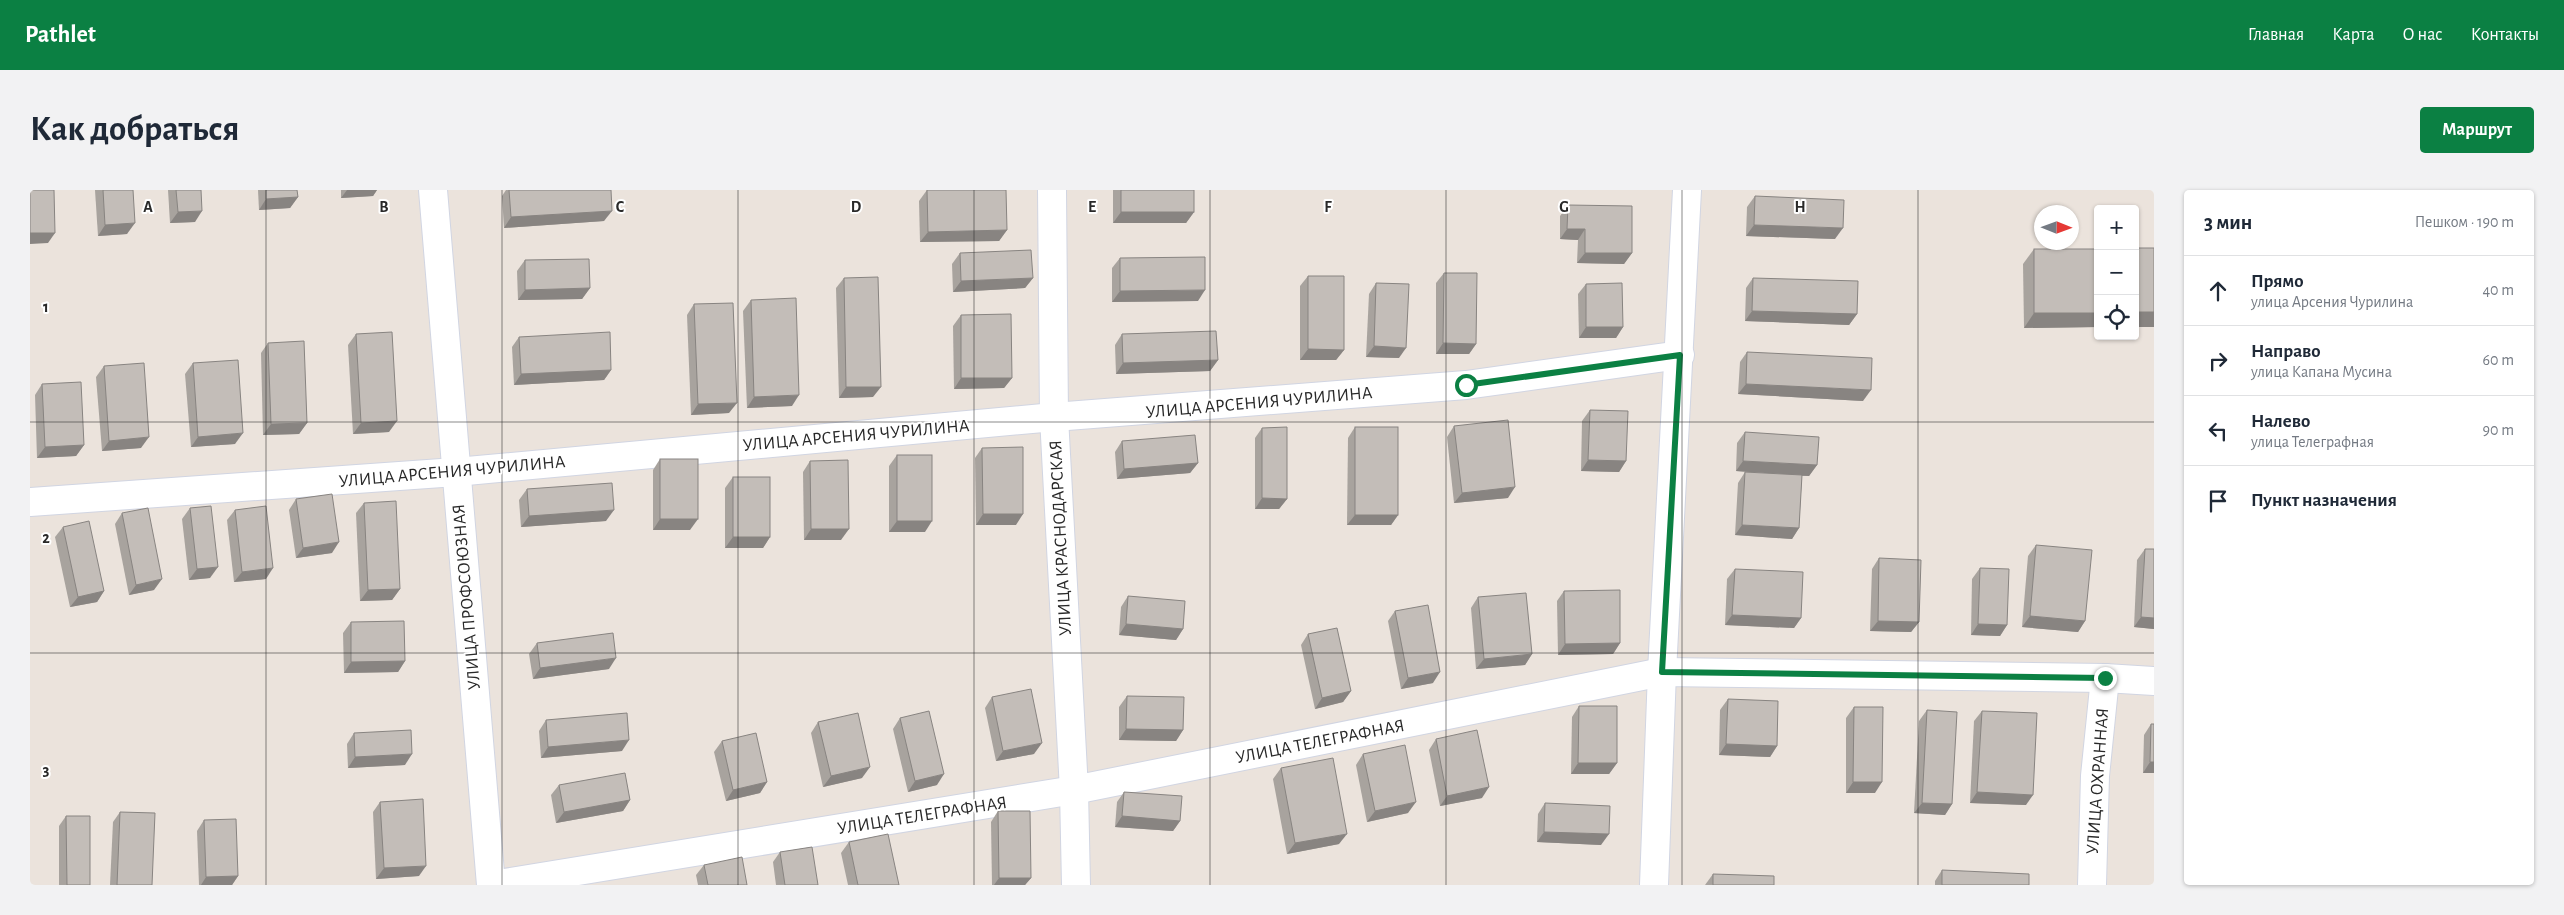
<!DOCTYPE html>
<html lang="ru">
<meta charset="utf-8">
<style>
body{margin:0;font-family:"Alegreya Sans",sans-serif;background:#f2f2f3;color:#1f2937}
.controls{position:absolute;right:15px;top:15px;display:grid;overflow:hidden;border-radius:5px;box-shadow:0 1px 4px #0004}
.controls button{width:45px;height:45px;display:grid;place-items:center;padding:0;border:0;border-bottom:1px solid #e0e1e3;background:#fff;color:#1f2937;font:25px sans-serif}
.compass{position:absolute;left:2004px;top:15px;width:45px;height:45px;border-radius:50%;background:#fff;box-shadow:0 1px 4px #0004;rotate:91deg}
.stop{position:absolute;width:15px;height:15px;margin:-11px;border:4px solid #0b8043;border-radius:50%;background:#fff}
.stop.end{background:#0b8043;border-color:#fff;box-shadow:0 1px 5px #0008}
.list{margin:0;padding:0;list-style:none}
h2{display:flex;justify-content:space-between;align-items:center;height:65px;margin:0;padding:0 20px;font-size:21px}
h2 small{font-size:16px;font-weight:400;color:#747a83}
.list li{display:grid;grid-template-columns:32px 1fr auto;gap:15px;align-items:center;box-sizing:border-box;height:70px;padding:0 20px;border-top:1px solid #e0e1e3}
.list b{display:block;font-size:19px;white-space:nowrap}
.list p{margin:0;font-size:16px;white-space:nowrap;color:#747a83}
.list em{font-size:16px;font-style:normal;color:#747a83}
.icon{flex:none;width:28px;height:28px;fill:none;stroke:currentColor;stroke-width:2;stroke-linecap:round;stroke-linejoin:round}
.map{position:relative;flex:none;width:2124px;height:695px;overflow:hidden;border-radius:5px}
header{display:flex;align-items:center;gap:30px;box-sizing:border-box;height:70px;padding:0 25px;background:#0b8043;color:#fff}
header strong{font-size:24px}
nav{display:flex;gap:28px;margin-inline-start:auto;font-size:18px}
.intro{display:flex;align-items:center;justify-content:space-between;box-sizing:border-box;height:120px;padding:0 30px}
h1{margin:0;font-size:35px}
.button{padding:12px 22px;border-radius:5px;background:#0b8043;color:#fff;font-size:18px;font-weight:700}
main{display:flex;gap:30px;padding:0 30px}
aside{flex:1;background:#fff;border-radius:5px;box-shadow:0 1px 4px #0004}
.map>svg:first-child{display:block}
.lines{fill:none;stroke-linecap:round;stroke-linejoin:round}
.minor-casing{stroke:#d1d5e2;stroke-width:30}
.minor{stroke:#fff;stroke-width:28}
.wall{fill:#a8a39e}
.shaded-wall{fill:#888481}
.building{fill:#c3bdb8;stroke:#888481}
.route{stroke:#0b8043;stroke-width:6}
.grid{fill:none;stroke:#292929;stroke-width:1;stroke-opacity:0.55}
.labels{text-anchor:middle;stroke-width:4;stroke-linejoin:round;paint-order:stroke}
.street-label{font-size:18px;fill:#292929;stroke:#fff}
.grid-label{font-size:16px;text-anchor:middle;font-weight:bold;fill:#292929;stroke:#fff;stroke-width:4;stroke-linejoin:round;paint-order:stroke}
</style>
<header>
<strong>Pathlet</strong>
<nav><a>Главная</a><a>Карта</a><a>О нас</a><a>Контакты</a></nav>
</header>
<div class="intro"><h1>Как добраться</h1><a class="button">Маршрут</a></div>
<main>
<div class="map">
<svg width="2124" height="695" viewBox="0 0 2124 695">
<rect width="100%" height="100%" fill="#ebe3dc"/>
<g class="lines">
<g class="minor-casing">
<g id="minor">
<path d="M403 0 461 695"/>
<path d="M1022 0 1024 227 1044 600 1046 695"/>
<path d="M0 312 426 282 1024 227 1436 195 1650 165"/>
<path d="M462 695 1044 600 1632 482 2075 488 2124 491"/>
<path d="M1624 695 1632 482 1657 0"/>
<path d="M2062 695 2065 586 2075 488"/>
</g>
</g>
<use href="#minor" class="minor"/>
</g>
<g class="wall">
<path d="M65 0H103L97 44 68 46Z"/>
<path d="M138 0H171L165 32 140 33Z"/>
<path d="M228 0H267L268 7 260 18 229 20Z"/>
<path d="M311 0H347L343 6 311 8Z"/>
<path d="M476 0H581L574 31 474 38 472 6Z"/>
<path d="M897 0 977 40 969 51 890 52 889 11Z"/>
<path d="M1083 0H1164V22L1156 33H1083Z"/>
<path d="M1725 6 1805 49 1716 46 1717 17Z"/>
<path d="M1538 15 1602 63 1594 74 1547 73 1548 50 1530 49V26Z"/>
<path d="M2004 59H2068V137L1994 138 1993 74Z"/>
<path d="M930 63 1003 88 995 98 923 102 922 74Z"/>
<path d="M1090 68 1168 111 1082 112V78Z"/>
<path d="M495 70 560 98 552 109 488 110 487 81Z"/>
<path d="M1414 83 1446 154 1439 164H1406V93Z"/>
<path d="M1278 86 1314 160 1306 170H1270V96Z"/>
<path d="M814 88 843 207 809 208 806 98Z"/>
<path d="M1723 88 1827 124 1819 135 1715 131 1716 98Z"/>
<path d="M1346 93 1369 168 1336 167 1339 104Z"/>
<path d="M1556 94 1593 137 1586 148H1549L1548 104Z"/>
<path d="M721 110 762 216 717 218 713 121Z"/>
<path d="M664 114 699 223 661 225 657 125Z"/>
<path d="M931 125 982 188 974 198 924 199 923 136Z"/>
<path d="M326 144 359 242 323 244 318 155Z"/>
<path d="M1092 144 1188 170 1180 181 1086 184 1085 155Z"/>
<path d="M489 147 581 180 574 190 484 195 482 157Z"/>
<path d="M238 153 277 233 269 244 233 245 231 163Z"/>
<path d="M1717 162 1833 211 1708 204 1710 172Z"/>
<path d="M163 173 205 254 161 257 155 184Z"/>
<path d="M74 176 111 258 72 261 66 187Z"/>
<path d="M12 194 54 255 46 266 7 268 5 205Z"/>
<path d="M1560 220 1596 271 1589 282 1551 281 1552 231Z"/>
<path d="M1424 236 1478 308 1424 313 1417 247Z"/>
<path d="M1325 237 1368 325 1361 335H1317L1318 248Z"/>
<path d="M1232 238 1257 309 1249 319H1225V248Z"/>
<path d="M1715 242 1787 275 1779 286H1772L1769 338 1762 349 1705 345 1708 293 1715 282 1730 283 1706 281 1707 253Z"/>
<path d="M1092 251 1168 273 1160 283 1087 289 1085 262Z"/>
<path d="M952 258 986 335H946L945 268Z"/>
<path d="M867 265 895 342H859V276Z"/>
<path d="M630 269 660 340H623V280Z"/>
<path d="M780 271 811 350H774L773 282Z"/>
<path d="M703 287 740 347 733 358H695V298Z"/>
<path d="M497 299 576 331 491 337 489 310Z"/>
<path d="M266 309 302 363 266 368 259 320Z"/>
<path d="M334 313 370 399 362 410 330 411 326 323Z"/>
<path d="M160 318 180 388 159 390 152 329Z"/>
<path d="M205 320 236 389 204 392 197 330Z"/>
<path d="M92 323 124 400 99 405 85 334Z"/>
<path d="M33 337 74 401 67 412 40 417 25 347Z"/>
<path d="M2006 355 2055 431 2048 442 1992 437 1998 366Z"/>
<path d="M2115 359 2124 439 2104 437 2107 370Z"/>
<path d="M1849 368 1889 432 1881 442 1840 441 1842 379Z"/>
<path d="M1950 378 1977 435 1970 446 1941 445 1942 389Z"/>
<path d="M1705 379 1771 428 1764 438 1695 435 1697 389Z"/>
<path d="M1534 401 1590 453 1583 464 1528 465 1527 411Z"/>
<path d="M1098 406 1153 439 1146 450 1089 445 1091 417Z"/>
<path d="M1448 407 1502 464 1495 475 1446 479 1441 418Z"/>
<path d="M1365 421 1403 493 1371 499 1358 431Z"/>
<path d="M321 432 375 471 368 482 314 483 313 443Z"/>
<path d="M1278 444 1321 501 1313 512 1285 519 1271 455Z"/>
<path d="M507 453 579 479 503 489 499 464Z"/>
<path d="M1097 506 1153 540 1146 551 1089 550V517Z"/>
<path d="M962 507 1004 564 966 571 955 518Z"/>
<path d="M1698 509 1747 556 1740 567 1689 565 1690 520Z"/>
<path d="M1549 516 1587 573 1579 584H1541L1542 527Z"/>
<path d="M1824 517 1845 603H1816V528Z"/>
<path d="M1897 520 1922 614 1915 625 1884 623 1889 531Z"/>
<path d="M1952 521 1996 615 1940 613 1944 531Z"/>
<path d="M870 528 907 595 878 602 863 539Z"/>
<path d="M516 530 592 561 511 568 509 541Z"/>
<path d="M788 532 832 588 793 597 781 543Z"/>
<path d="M2121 534H2124V583H2113L2114 545Z"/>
<path d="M324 543 375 575 318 578 317 554Z"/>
<path d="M1406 549 1452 608 1410 616 1399 560Z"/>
<path d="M692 551 737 592 730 603 696 611 684 562Z"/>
<path d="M1333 564 1378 623 1337 632 1326 575Z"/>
<path d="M1251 578 1309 654 1257 664 1243 589Z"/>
<path d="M529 595 600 610 593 621 526 633 521 605Z"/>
<path d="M1094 602 1150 631 1143 641 1085 637 1087 612Z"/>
<path d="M350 612 389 686 346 689 343 622Z"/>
<path d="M1515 613 1571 655 1507 652 1508 624Z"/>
<path d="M968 621 1001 688 995 695H962L961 632Z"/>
<path d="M90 622 122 695H80L83 632Z"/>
<path d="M36 626 60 695H29V636Z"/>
<path d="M174 630 208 686 202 695H169L167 641Z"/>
<path d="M819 652 869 695H818L811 663Z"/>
<path d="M750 662 788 695H746L743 672Z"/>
<path d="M674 675 717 695H668L666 685Z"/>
<path d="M1912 680 1999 695H1905V691Z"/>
<path d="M1683 684 1744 695H1675Z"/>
</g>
<g class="shaded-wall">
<path d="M317 0H347L343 6 311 8Z"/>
<path d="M268 7 260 18 229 20 236 9Z"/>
<path d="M172 21 165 32 140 33 148 22Z"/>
<path d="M582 21 574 31 474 38 481 27Z"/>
<path d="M1091 22H1164L1156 33H1083Z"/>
<path d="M105 33 97 44 68 46 75 35Z"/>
<path d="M1724 35 1813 38 1805 49 1716 46Z"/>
<path d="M1537 39H1555L1548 50 1530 49Z"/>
<path d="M977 40 969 51 890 52 898 42Z"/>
<path d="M0 43H25L18 53 0 54Z"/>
<path d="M1555 63H1602L1594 74 1547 73Z"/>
<path d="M1003 88 995 98 923 102 931 91Z"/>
<path d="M560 98 552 109 488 110 495 100Z"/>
<path d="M1175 100 1168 111 1082 112 1090 101Z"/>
<path d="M1722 121 1827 124 1819 135 1715 131Z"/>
<rect x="2105" y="122" width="19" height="15"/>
<path d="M2004 123H2068V137L1994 138Z"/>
<path d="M1556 137H1593L1586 148H1549Z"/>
<path d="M1413 153 1446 154 1439 164H1406Z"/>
<path d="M1344 156 1376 158 1369 168 1336 167Z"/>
<path d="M1278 159 1314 160 1306 170H1270Z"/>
<path d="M1188 170 1180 181 1086 184 1093 173Z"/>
<path d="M581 180 574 190 484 195 491 184Z"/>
<path d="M931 188H982L974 198 924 199Z"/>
<path d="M1716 194 1841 200 1833 211 1708 204Z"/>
<path d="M816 197H851L843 207 809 208Z"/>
<path d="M769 205 762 216 717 218 724 207Z"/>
<path d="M707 213 699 223 661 225 668 214Z"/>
<path d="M367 231 359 242 323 244 331 233Z"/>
<path d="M277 233 269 244 233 245 241 234Z"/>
<path d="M213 243 205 254 161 257 168 247Z"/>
<path d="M119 247 111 258 72 261 79 251Z"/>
<path d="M54 255 46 266 7 268 15 257Z"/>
<path d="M1558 270 1596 271 1589 282 1551 281Z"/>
<path d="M1713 271 1787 275 1779 286 1706 281Z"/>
<path d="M1168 273 1160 283 1087 289 1094 279Z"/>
<path d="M1485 297 1478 308 1424 313 1432 303Z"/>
<path d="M1232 308 1257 309 1249 319H1225Z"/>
<path d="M584 320 576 331 491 337 499 326Z"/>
<path d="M953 324H993L986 335H946Z"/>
<path d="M1325 325H1368L1361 335H1317Z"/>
<path d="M630 329H668L660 340H623Z"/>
<path d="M867 331H902L895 342H859Z"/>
<path d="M1712 335 1769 338 1762 349 1705 345Z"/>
<path d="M781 339H819L811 350H774Z"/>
<path d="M703 347H740L733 358H695Z"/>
<path d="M309 352 302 363 266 368 273 358Z"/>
<path d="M188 377 180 388 159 390 167 379Z"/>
<path d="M243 378 236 389 204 392 212 382Z"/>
<path d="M132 389 124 400 99 405 106 395Z"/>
<path d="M370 399 362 410 330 411 338 400Z"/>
<path d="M74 401 67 412 40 417 48 407Z"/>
<path d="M1702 425 1771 428 1764 438 1695 435Z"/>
<path d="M2000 426 2055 431 2048 442 1992 437Z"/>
<path d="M2111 427 2124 428V439L2104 437Z"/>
<path d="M1848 431 1889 432 1881 442 1840 441Z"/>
<path d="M1096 434 1153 439 1146 450 1089 445Z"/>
<path d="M1948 434 1977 435 1970 446 1941 445Z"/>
<path d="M1590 453 1583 464 1528 465 1535 454Z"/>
<path d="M1502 464 1495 475 1446 479 1454 469Z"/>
<path d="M586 468 579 479 503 489 510 478Z"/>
<path d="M375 471 368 482 314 483 321 472Z"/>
<path d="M1410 482 1403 493 1371 499 1378 488Z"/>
<path d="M1321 501 1313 512 1285 519 1292 508Z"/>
<path d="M1096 539 1153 540 1146 551 1089 550Z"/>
<path d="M599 550 592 561 511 568 518 557Z"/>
<path d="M1012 553 1004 564 966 571 973 561Z"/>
<path d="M1696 554 1747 556 1740 567 1689 565Z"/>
<path d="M382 564 375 575 318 578 325 567Z"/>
<path d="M2120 572H2124V583H2113Z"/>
<path d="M1548 573H1587L1579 584H1541Z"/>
<path d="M840 577 832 588 793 597 801 586Z"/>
<path d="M914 584 907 595 878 602 885 591Z"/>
<path d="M737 592 730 603 696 611 703 600Z"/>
<path d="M1823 592H1852L1845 603H1816Z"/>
<path d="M1459 597 1452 608 1410 616 1417 606Z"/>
<path d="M1947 602 2003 605 1996 615 1940 613Z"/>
<path d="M600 610 593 621 526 633 534 622Z"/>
<path d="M1386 612 1378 623 1337 632 1345 621Z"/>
<path d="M1892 613 1922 614 1915 625 1884 623Z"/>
<path d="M1092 626 1150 631 1143 641 1085 637Z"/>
<path d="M1514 642 1579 644 1571 655 1507 652Z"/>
<path d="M1317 644 1309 654 1257 664 1265 653Z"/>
<path d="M396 676 389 686 346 689 354 678Z"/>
<path d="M208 686 202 695H171L176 687Z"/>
<path d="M969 688H1001L995 695H964Z"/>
</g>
<g class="building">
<path d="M0 0H24L25 43H0Z"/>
<path d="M73 0H103L105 33 75 35Z"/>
<path d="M146 0H171L172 21 148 22Z"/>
<path d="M236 0H267L268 7 236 9Z"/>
<path d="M479 0H581L582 21 481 27Z"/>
<path d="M897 0H976L977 40 898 42Z"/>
<rect x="1091" y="0" width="73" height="22"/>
<path d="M1725 6 1814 10 1813 38 1724 35Z"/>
<path d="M1538 15 1602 16V63H1555V39H1537Z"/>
<rect x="2105" y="58" width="19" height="64"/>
<rect x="2004" y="59" width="64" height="64"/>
<path d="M1001 60 1003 88 931 91 930 63Z"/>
<path d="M1175 67V100L1090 101V68Z"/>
<path d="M559 69 560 98 495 100V70Z"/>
<path d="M1414 83H1447L1446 154 1413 153Z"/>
<path d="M1278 86H1314V160L1278 159Z"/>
<path d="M848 87 851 197H816L814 88Z"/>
<path d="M1723 88 1828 91 1827 124 1722 121Z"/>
<path d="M1346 93 1379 94 1376 158 1344 156Z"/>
<path d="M1592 93 1593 137H1556V94Z"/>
<path d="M766 108 769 205 724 207 721 110Z"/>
<path d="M703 113 707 213 668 214 664 114Z"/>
<path d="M981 124 982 188H931V125Z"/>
<path d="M1186 141 1188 170 1093 173 1092 144Z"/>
<path d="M362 142 367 231 331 233 326 144Z"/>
<path d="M580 142 581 180 491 184 489 147Z"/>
<path d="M274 151 277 233 241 234 238 153Z"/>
<path d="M1717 162 1842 168 1841 200 1716 194Z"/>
<path d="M208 170 213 243 168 247 163 173Z"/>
<path d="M114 173 119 247 79 251 74 176Z"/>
<path d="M51 192 54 255 15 257 12 194Z"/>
<path d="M1560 220 1598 221 1596 271 1558 270Z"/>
<path d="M1478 230 1485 297 1432 303 1424 236Z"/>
<path d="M1257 237V309L1232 308V238Z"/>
<rect x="1325" y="237" width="43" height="88"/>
<path d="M1715 242 1789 247 1787 275 1713 271Z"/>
<path d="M1165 245 1168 273 1094 279 1092 251Z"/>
<path d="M993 257V324H953L952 258Z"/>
<rect x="867" y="265" width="35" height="66"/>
<rect x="630" y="269" width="38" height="60"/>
<path d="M818 270 819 339H781L780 271Z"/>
<path d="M1715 282 1772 285 1769 338 1712 335Z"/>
<rect x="703" y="287" width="37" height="60"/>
<path d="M582 293 584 320 499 326 497 299Z"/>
<path d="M302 304 309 352 273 358 266 309Z"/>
<path d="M366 311 370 399 338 400 334 313Z"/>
<path d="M181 316 188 377 167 379 160 318Z"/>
<path d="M236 316 243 378 212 382 205 320Z"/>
<path d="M118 318 132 389 106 395 92 323Z"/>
<path d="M59 331 74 401 48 407 33 337Z"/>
<path d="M2006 355 2062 360 2055 431 2000 426Z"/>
<path d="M2115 359H2124V428L2111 427Z"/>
<path d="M1849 368 1891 370 1889 432 1848 431Z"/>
<path d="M1950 378 1979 379 1977 435 1948 434Z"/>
<path d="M1705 379 1773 382 1771 428 1702 425Z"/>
<path d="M1590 400V453L1535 454 1534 401Z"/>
<path d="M1496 403 1502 464 1454 469 1448 407Z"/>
<path d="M1098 406 1155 411 1153 439 1096 434Z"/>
<path d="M1398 415 1410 482 1378 488 1365 421Z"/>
<path d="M374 431 375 471 321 472V432Z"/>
<path d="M1307 438 1321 501 1292 508 1278 444Z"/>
<path d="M583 443 586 468 510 478 507 453Z"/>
<path d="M1001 499 1012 553 973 561 962 507Z"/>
<path d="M1097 506 1154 507 1153 540 1096 539Z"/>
<path d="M1698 509 1748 511 1747 556 1696 554Z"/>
<path d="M1549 516H1587V573H1548Z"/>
<path d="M1824 517H1853L1852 592H1823Z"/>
<path d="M1897 520 1927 522 1922 614 1892 613Z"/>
<path d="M899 521 914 584 885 591 870 528Z"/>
<path d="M1952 521 2007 523 2003 605 1947 602Z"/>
<path d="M597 523 599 550 518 557 516 530Z"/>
<path d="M828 523 840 577 801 586 788 532Z"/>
<path d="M2121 534H2124V572H2120Z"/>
<path d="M381 540 382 564 325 567 324 543Z"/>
<path d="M1447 540 1459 597 1417 606 1406 549Z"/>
<path d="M726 543 737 592 703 600 692 551Z"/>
<path d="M1375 555 1386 612 1345 621 1333 564Z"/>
<path d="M1303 568 1317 644 1265 653 1251 578Z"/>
<path d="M595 583 600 610 534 622 529 595Z"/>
<path d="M1094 602 1152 606 1150 631 1092 626Z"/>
<path d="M393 609 396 676 354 678 350 612Z"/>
<path d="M1515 613 1580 616 1579 644 1514 642Z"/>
<path d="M968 621H1000L1001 688H969Z"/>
<path d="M90 622 125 623 122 695H87Z"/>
<path d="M36 626H60V695H37Z"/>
<path d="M206 629 208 686 176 687 174 630Z"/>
<path d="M858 644 869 695H828L819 652Z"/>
<path d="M782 657 788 695H755L750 662Z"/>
<path d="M712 667 717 695H678L674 675Z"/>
<path d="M1912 680 1999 684V695H1912Z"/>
<path d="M1683 684 1744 686V695H1683Z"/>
</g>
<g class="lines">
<path class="route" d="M1436 195 1650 165 1632 482 2075 488"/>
</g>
<path class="grid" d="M236 0V695M472 0V695M708 0V695M944 0V695M1180 0V695M1416 0V695M1652 0V695M1888 0V695M0 232H2124M0 463H2124"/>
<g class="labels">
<g class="street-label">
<text transform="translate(1229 212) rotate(-5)" y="6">УЛИЦА АРСЕНИЯ ЧУРИЛИНА</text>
<text transform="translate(826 245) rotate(-5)" y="6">УЛИЦА АРСЕНИЯ ЧУРИЛИНА</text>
<text transform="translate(422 281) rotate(-5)" y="6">УЛИЦА АРСЕНИЯ ЧУРИЛИНА</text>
<text transform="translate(1030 348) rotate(-93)" y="6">УЛИЦА КРАСНОДАРСКАЯ</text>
<text transform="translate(436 407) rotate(-95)" y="6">УЛИЦА ПРОФСОЮЗНАЯ</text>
<text transform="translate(1290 551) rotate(-11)" y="6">УЛИЦА ТЕЛЕГРАФНАЯ</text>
<text transform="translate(2067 591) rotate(-86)" y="6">УЛИЦА ОХРАННАЯ</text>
<text transform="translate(892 625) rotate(-9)" y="6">УЛИЦА ТЕЛЕГРАФНАЯ</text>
</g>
</g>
<g class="grid-label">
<text x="118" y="22">A</text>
<text x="354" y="22">B</text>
<text x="590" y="22">C</text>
<text x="826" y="22">D</text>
<text x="1062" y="22">E</text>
<text x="1298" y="22">F</text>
<text x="1534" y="22">G</text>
<text x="1770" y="22">H</text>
<text x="16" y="122">1</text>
<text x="16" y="353">2</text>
<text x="16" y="585">3</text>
</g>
</svg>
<div class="controls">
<button>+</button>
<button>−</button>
<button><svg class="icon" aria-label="locate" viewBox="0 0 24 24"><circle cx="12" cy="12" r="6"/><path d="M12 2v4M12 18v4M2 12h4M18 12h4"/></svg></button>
</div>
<svg class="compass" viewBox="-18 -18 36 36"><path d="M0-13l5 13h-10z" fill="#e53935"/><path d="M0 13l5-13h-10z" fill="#747a83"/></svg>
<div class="stop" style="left:1436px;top:195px"></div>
<div class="stop end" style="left:2075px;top:488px"></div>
</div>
<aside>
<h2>3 мин<small>Пешком · 190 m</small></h2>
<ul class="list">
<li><svg class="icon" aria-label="ahead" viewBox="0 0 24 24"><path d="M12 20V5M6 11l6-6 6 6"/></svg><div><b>Прямо</b><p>улица Арсения Чурилина</p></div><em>40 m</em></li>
<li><svg class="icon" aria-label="right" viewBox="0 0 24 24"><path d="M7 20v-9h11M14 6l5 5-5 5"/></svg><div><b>Направо</b><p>улица Капана Мусина</p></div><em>60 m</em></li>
<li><svg class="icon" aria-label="left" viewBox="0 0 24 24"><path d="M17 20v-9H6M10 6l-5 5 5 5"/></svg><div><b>Налево</b><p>улица Телеграфная</p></div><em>90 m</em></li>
<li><svg class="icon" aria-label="arrive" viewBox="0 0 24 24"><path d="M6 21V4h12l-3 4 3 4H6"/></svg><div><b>Пункт назначения</b></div></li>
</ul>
</aside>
</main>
